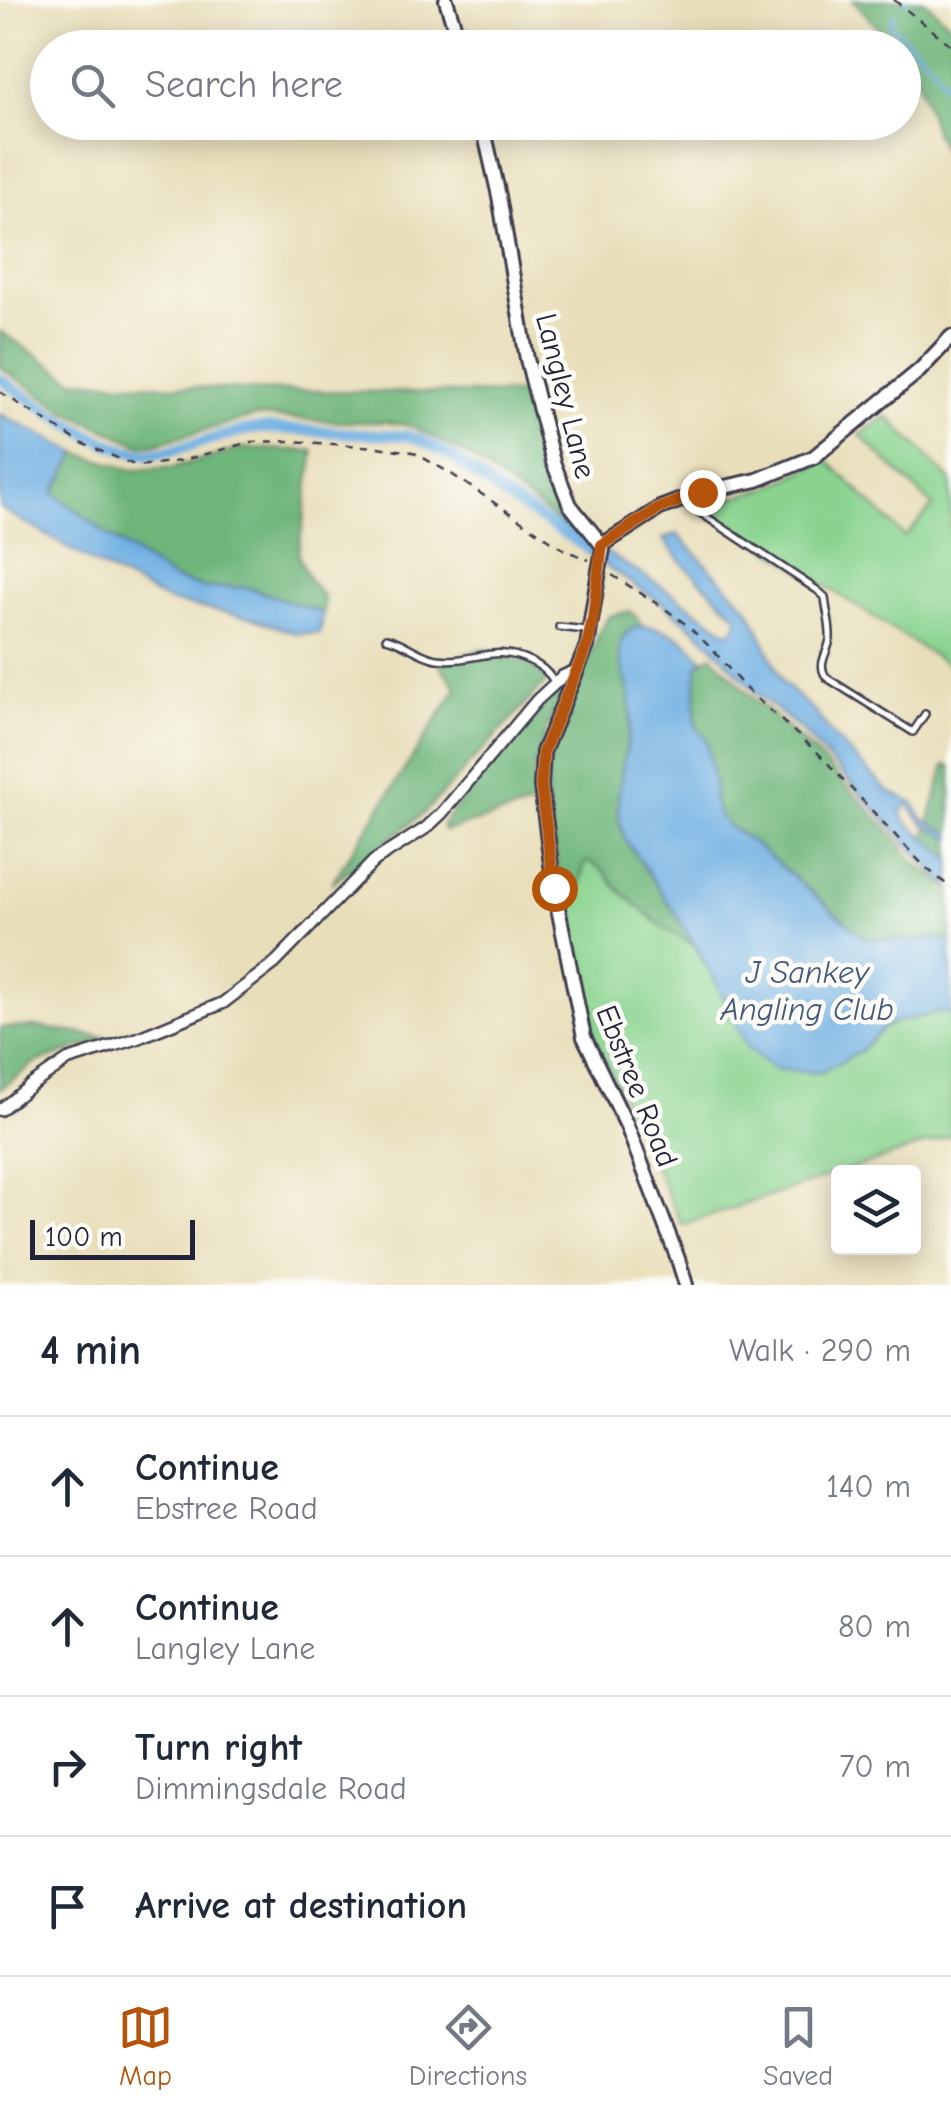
<!DOCTYPE html>
<meta charset="utf-8">
<style>
body{margin:0;font-family:"Comic Neue",sans-serif;background:#f2f2f3;color:#1f2937}
.controls{position:absolute;right:30px;bottom:30px;display:grid;overflow:hidden;border-radius:10px;box-shadow:0 5px 25px #0003}
.controls button{width:90px;height:90px;display:grid;place-items:center;padding:0;border:0;border-bottom:2px solid #e0e1e3;background:#fff;color:#1f2937;font:50px sans-serif}
.scale{position:absolute;left:30px;bottom:25px;width:165px;box-sizing:border-box;padding-left:10px;border:5px solid #22223b;border-top:0;font-size:28px;line-height:35px;white-space:nowrap;color:#22223b;-webkit-text-stroke:8px #fdfcf7;paint-order:stroke}
.stop{position:absolute;width:30px;height:30px;margin:-22px;border:8px solid #b45309;border-radius:50%;background:#fff}
.stop.end{background:#b45309;border-color:#fff;box-shadow:0 2px 10px #0008}
.list{margin:0;padding:0;list-style:none}
h2{display:flex;justify-content:space-between;align-items:center;height:130px;margin:0;padding:0 40px;font-size:42px}
h2 small{font-size:32px;font-weight:400;color:#747a83}
.list li{display:grid;grid-template-columns:65px 1fr auto;gap:30px;align-items:center;box-sizing:border-box;height:140px;padding:0 40px;border-top:2px solid #e0e1e3}
.list b{display:block;font-size:38px;white-space:nowrap}
.list p{margin:0;font-size:32px;white-space:nowrap;color:#747a83}
.list em{font-size:32px;font-style:normal;color:#747a83}
.icon{flex:none;width:55px;height:55px;fill:none;stroke:currentColor;stroke-width:2;stroke-linecap:round;stroke-linejoin:round}
.map{position:relative;flex:none;width:951px;height:1285px;overflow:hidden}
.search{position:absolute;background:#fff;box-shadow:0 5px 25px #0003;left:30px;right:30px;top:30px;height:110px;display:flex;align-items:center;gap:25px;box-sizing:border-box;padding:0 35px;border-radius:55px;color:#747a83;font-size:38px}
.sheet{height:690px;background:#fff}
nav{display:flex;justify-content:space-around;align-items:center;box-sizing:border-box;height:140px;border-top:2px solid #e0e1e3;background:#fff;font-size:28px;color:#747a83}
nav a{display:grid;justify-items:center;gap:5px}
nav .on{color:#b45309}
.map>svg:first-child{display:block}
.green{fill:#89d38f;stroke:#567a65;stroke-width:2.5}
.forest{fill:#6eb57a;stroke:#486c5a;stroke-width:2.5}
.water{fill:#6eafe2;stroke:#48688e;stroke-width:2.5}
.lines{fill:none;stroke-linecap:round;stroke-linejoin:round}
.stream{stroke:#6eafe2;stroke-width:4}
.canal{stroke:#6eafe2;stroke-width:11}
.service-casing{stroke:#403e4e;stroke-width:10}
.minor-casing{stroke:#403e4e;stroke-width:15}
.tertiary-casing{stroke:#403e4e;stroke-width:18}
.path{stroke:#403e4e;stroke-width:2.5;stroke-dasharray:8 8;stroke-linecap:butt}
.service{stroke:#fff;stroke-width:5}
.minor{stroke:#fff;stroke-width:10}
.tertiary{stroke:#fff;stroke-width:12}
.tertiary-bridge-casing{stroke:#403e4e;stroke-width:18;stroke-linecap:butt}
.tertiary-bridge{stroke:#fff;stroke-width:12}
.route{stroke:#b45309;stroke-width:12}
.labels{text-anchor:middle;stroke-width:9;stroke-linejoin:round;paint-order:stroke}
.street-label{font-size:30px;fill:#22223b;stroke:#fdfcf7}
.water-label{font-size:32px;font-style:italic;fill:#405a7e;stroke:#fdfcf7}
</style>
<div class="map">
<svg width="951" height="1285" viewBox="0 0 951 1285">
<rect width="100%" height="100%" fill="#fdfcf7"/>
<filter id="ink" filterUnits="userSpaceOnUse"><feTurbulence type="fractalNoise" baseFrequency=".01" numOctaves="2"/><feDisplacementMap in="SourceGraphic" scale="20" xChannelSelector="R" yChannelSelector="G"/><feConvolveMatrix kernelMatrix="1 2 1 2 8 2 1 2 1" color-interpolation-filters="sRGB"/></filter>
<filter id="wash" filterUnits="userSpaceOnUse"><feTurbulence type="fractalNoise" baseFrequency=".0048" numOctaves="4" result="noise"/><feDisplacementMap in="SourceGraphic" scale="40" xChannelSelector="R" yChannelSelector="G"/><feGaussianBlur stdDeviation="2.25" result="paint"/><feColorMatrix in="noise" values="0 0 0 0 0 0 0 0 0 0 0 0 0 0 0 0 0 1.4 0 .05"/><feComposite in="paint" operator="in"/></filter>
<g filter="url(#wash)">
<rect width="100%" height="100%" fill="#e8deb9"/>
<g class="green">
<path d="M887 416 951 481V667L702 506 768 488 827 460 905 537 933 506 860 435Z"/>
<path d="M588 861 603 870 617 888 664 928 694 945 717 984 819 1073 858 1053 882 1029 893 1023 940 1012 951 1014V1136L682 1225 592 1033 563 901 578 895 584 863Z"/>
</g>
<g class="forest">
<path d="M853 0H924L951 25V169L934 130 914 68 904 56V48L896 47Z"/>
<path d="M0 331 74 380 241 390 531 394 548 488 582 539 467 455 411 426 384 422H341L256 416 152 445 143 446 135 443 67 412 0 367Z"/>
<path d="M244 448 314 451 298 555 308 578 324 597 323 613 246 587 203 588 172 578 109 536 54 493 77 453 132 470 174 467Z"/>
<path d="M630 611 644 626C633 627 624 631 621 643 616 660 628 680 630 697 637 744 605 790 625 839L675 912 694 945 664 928 617 888 603 870 589 862 584 864 578 895 563 901 547 799 551 746 573 701 600 631 609 616Z"/>
<path d="M483 648 528 664 548 680 424 813 331 884 457 688 439 664Z"/>
<path d="M712 655 749 694 817 755 894 836 915 863 951 889V940L924 938 919 942 865 938 756 845 727 825 719 815 714 801V782L695 720 697 665Z"/>
<path d="M562 692 548 726 534 767V805L444 831 442 824 548 699Z"/>
<path d="M945 765 951 766V863L924 841Z"/>
<path d="M38 1027 109 1038 34 1063 0 1090V1028Z"/>
</g>
<g class="water">
<path d="M0 414 77 453 54 493 109 536 172 578 203 588 246 587 323 613 320 634 295 633 252 618 168 601 98 565 0 508Z"/>
<path d="M568 529 661 586 729 633 738 622 737 616 683 564 663 539 677 534 750 610 783 683 815 712 834 737 889 792 914 803 922 818 951 834V839L923 824 909 805C901 806 902 814 904 820L951 859V886L935 873 799 728 759 695 701 634 667 607 585 552Z"/>
<path d="M644 626C670 629 689 640 703 660L697 666 695 720 697 729 706 737 714 782V801L719 815 727 825 756 845 865 938 919 942 924 938 951 940V1014L940 1012 893 1023 882 1029 858 1053 819 1073 774 1069 748 1049 717 984 675 912 625 839C605 790 637 744 630 697 628 680 616 660 621 643 624 631 633 627 644 626Z"/>
</g>
<g class="lines">
<g class="stream">
<path d="M906 1 907 0"/>
<path d="M894 15 890 24 932 65 951 93"/>
</g>
<path class="canal" d="M0 379C35 402 112 458 153 454 189 450 223 432 260 428L408 436 421 440 449 455 507 498 589 549"/>
</g>
</g>
<g filter="url(#ink)">
<g class="lines">
<g class="service-casing">
<g id="service">
<path d="M684 502 817 590 825 597C826 610 831 626 830 639 828 654 816 664 827 678L913 732 925 714"/>
<path d="M559 627 586 630"/>
<path d="M386 638C405 642 418 656 437 659 473 664 493 643 530 661 541 666 547 671 554 681"/>
</g>
</g>
<g class="minor-casing">
<path id="minor" d="M0 1110 30 1086 68 1060 138 1038 223 1003 275 963 374 861 426 828 442 813 537 700 563 676 577 670"/>
</g>
<g class="tertiary-casing">
<g id="tertiary">
<path d="M446 0 461 48"/>
<path d="M482 122 499 196 527 359 553 462 570 505 602 545 603 549"/>
<path d="M602 545 660 508 702 492 757 480 814 457 920 370 951 337"/>
<path d="M599 571 587 646 543 752 541 786 554 888 584 1037 627 1126 678 1259 686 1285"/>
</g>
</g>
<g class="path">
<path d="M894 0 951 45"/>
<path d="M0 392 81 443 137 466 180 461 250 442 290 441 377 447 413 452 450 473 565 550 589 560"/>
<path d="M612 575 664 608 688 626 713 650 745 688 818 753 925 867 951 888"/>
</g>
<use href="#service" class="service"/>
<use href="#minor" class="minor"/>
<use href="#tertiary" class="tertiary"/>
<g class="tertiary-bridge-casing">
<path id="tertiary-bridge" d="M599 571 603 549"/>
</g>
<use href="#tertiary-bridge" class="tertiary-bridge"/>
</g>
</g>
<g class="lines" filter="url(#ink)">
<path class="route" d="M554 888 541 786 543 752 587 646 593 618 602 545 660 508 702 492"/>
</g>
<g class="labels">
<g class="street-label">
<text transform="translate(566 396) rotate(76)" y="10">Langley Lane</text>
<text transform="translate(637 1086) rotate(68)" y="10">Ebstree Road</text>
</g>
<g class="water-label">
<text x="807" y="983">J Sankey<tspan x="807" dy="37">Angling Club</tspan></text>
</g>
</g>
</svg>
<div class="controls">
<button><svg class="icon" aria-label="layers" viewBox="0 0 24 24"><path d="M12 4l9 5-9 5-9-5zM3 14l9 5 9-5"/></svg></button>
</div>
<div class="scale">100 m</div>
<div class="stop" style="left:554px;top:888px"></div>
<div class="stop end" style="left:702px;top:492px"></div>
<div class="search"><svg class="icon" aria-label="search" viewBox="0 0 24 24"><circle cx="10" cy="10" r="6"/><path d="M15 15l6 6"/></svg>Search here</div>
</div>
<section class="sheet">
<h2>4 min<small>Walk · 290 m</small></h2>
<ul class="list">
<li><svg class="icon" aria-label="ahead" viewBox="0 0 24 24"><path d="M12 20V5M6 11l6-6 6 6"/></svg><div><b>Continue</b><p>Ebstree Road</p></div><em>140 m</em></li>
<li><svg class="icon" aria-label="ahead" viewBox="0 0 24 24"><path d="M12 20V5M6 11l6-6 6 6"/></svg><div><b>Continue</b><p>Langley Lane</p></div><em>80 m</em></li>
<li><svg class="icon" aria-label="right" viewBox="0 0 24 24"><path d="M7 20v-9h11M14 6l5 5-5 5"/></svg><div><b>Turn right</b><p>Dimmingsdale Road</p></div><em>70 m</em></li>
<li><svg class="icon" aria-label="arrive" viewBox="0 0 24 24"><path d="M6 21V4h12l-3 4 3 4H6"/></svg><div><b>Arrive at destination</b></div></li>
</ul>
</section>
<nav>
<a class="on"><svg class="icon" aria-label="map" viewBox="0 0 24 24"><path d="M3 6l6-2 6 2 6-2v14l-6 2-6-2-6 2zM9 4v14M15 6v14"/></svg>Map</a>
<a><svg class="icon" aria-label="directions" viewBox="0 0 24 24"><path d="M12 3l9 9-9 9-9-9zM9 14v-3h6M13 9l2 2-2 2"/></svg>Directions</a>
<a><svg class="icon" aria-label="saved" viewBox="0 0 24 24"><path d="M7 4h10v16l-5-4-5 4z"/></svg>Saved</a>
</nav>
